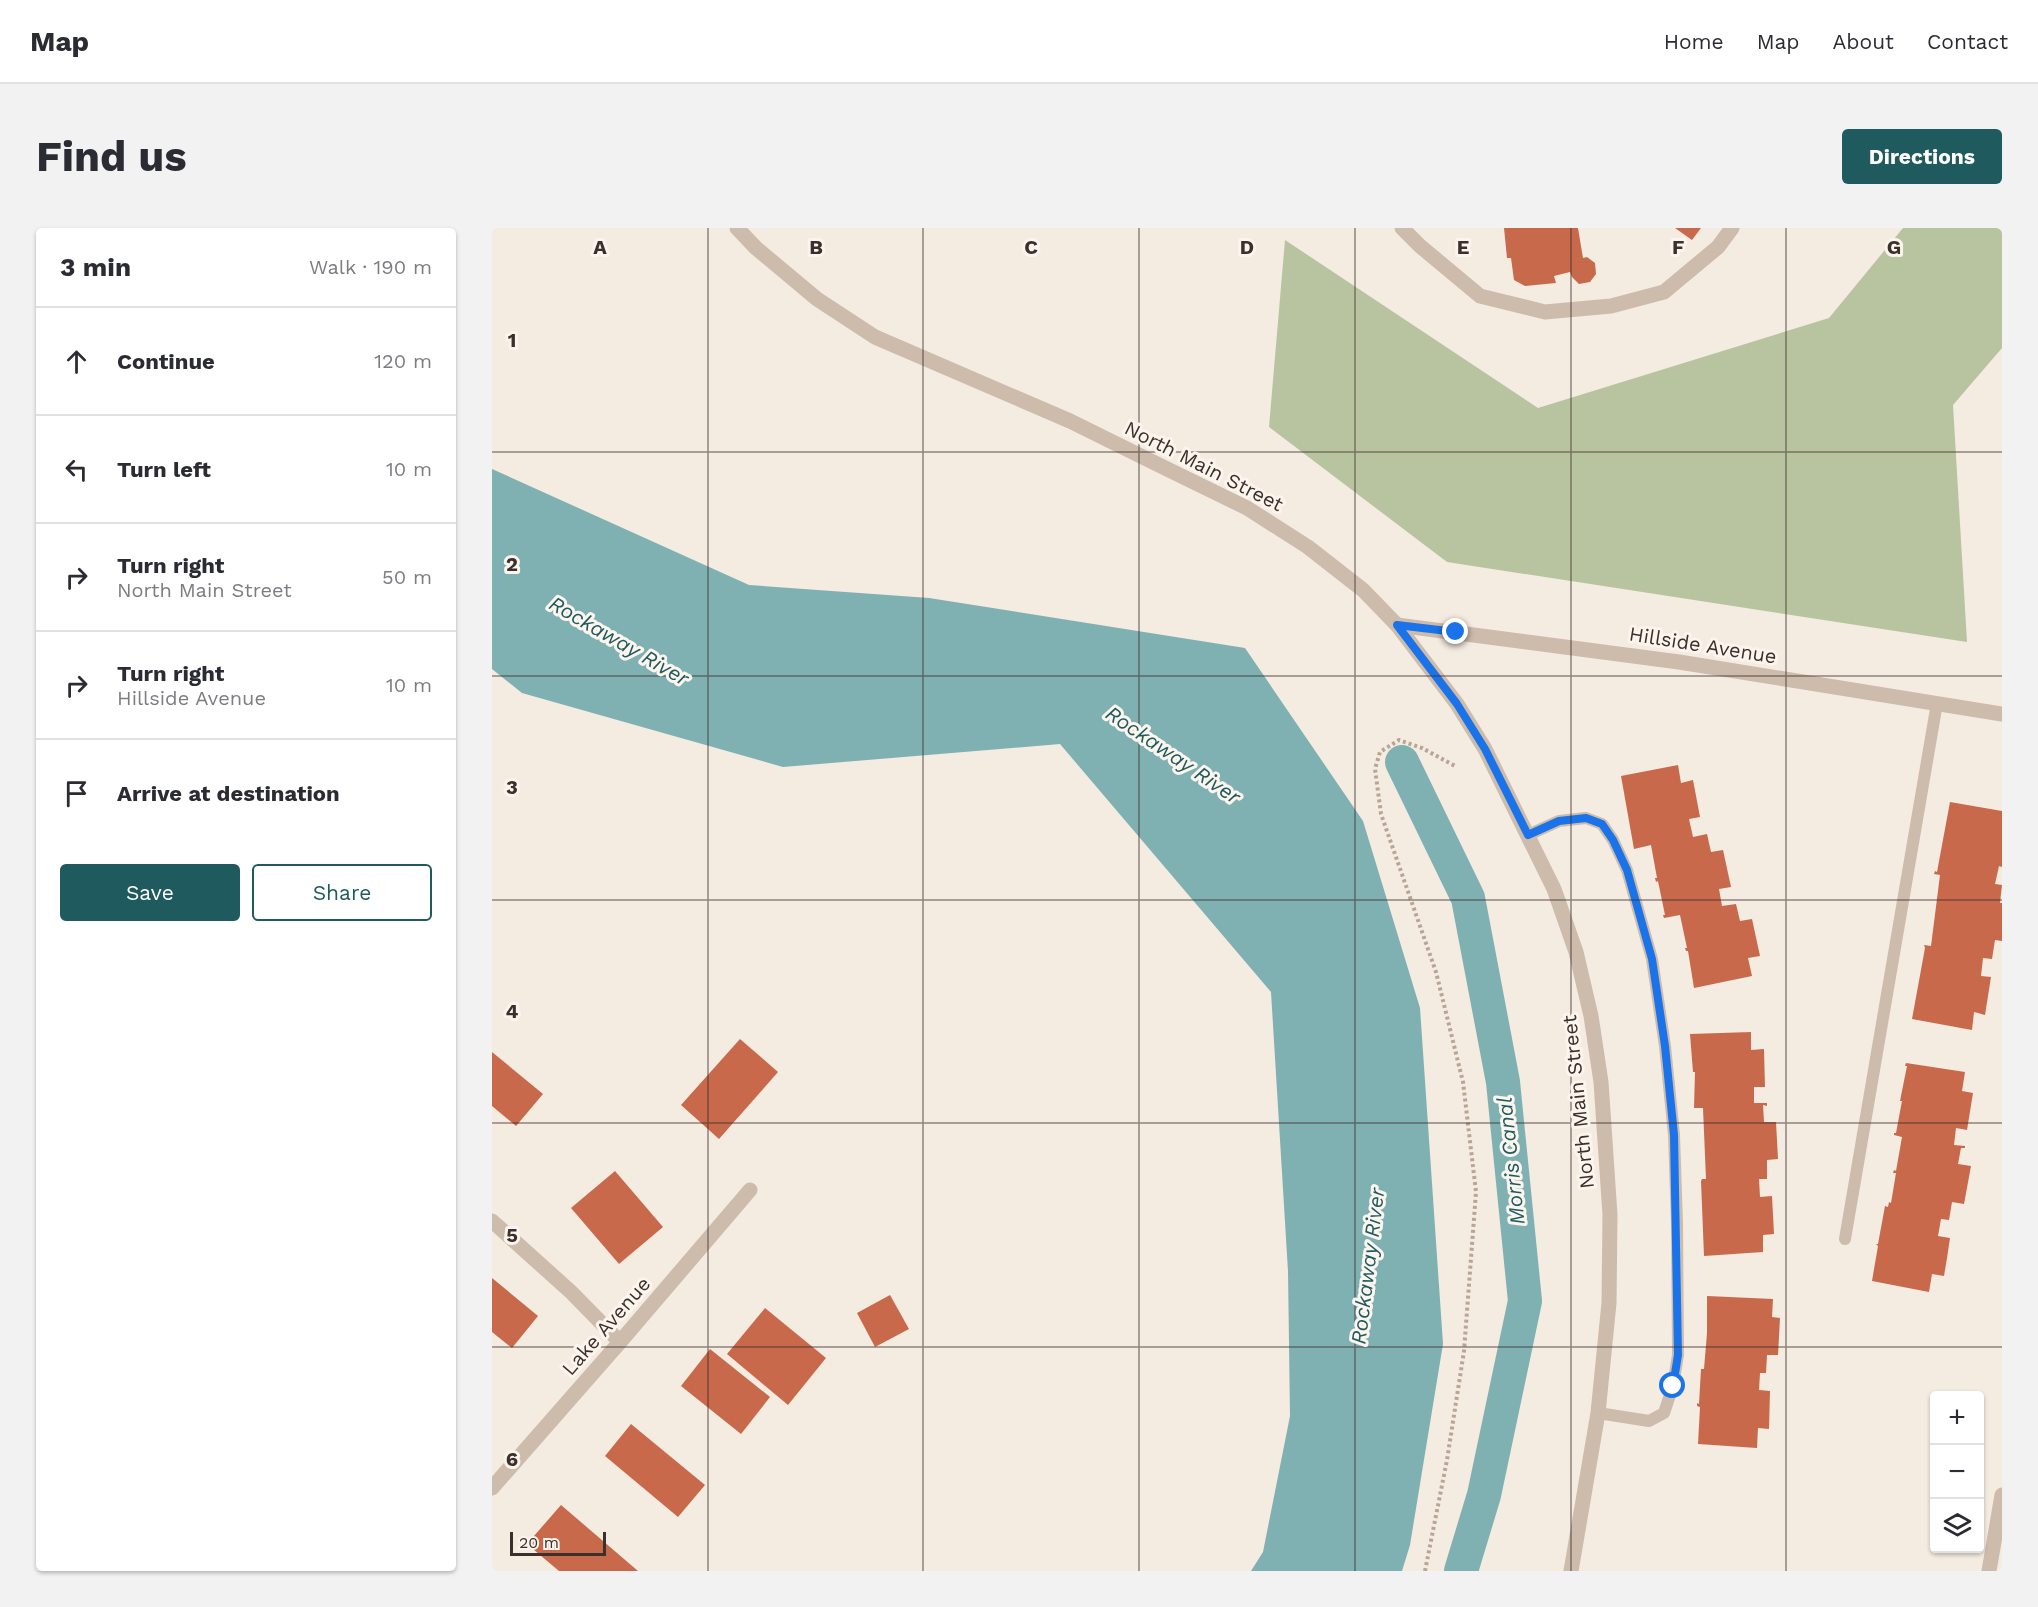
<!DOCTYPE html>
<meta charset="utf-8">
<style>
body{margin:0;font-family:"Work Sans",sans-serif;background:#f2f2f3;color:#2b2b33}
.controls{position:absolute;right:18px;bottom:18px;display:grid;overflow:hidden;border-radius:6px;box-shadow:0 2px 4px #0004}
.controls button{width:54px;height:54px;display:grid;place-items:center;padding:0;border:0;border-bottom:2px solid #e1e1e2;background:#fff;color:#2b2b33;font:30px sans-serif}
.scale{position:absolute;left:18px;bottom:15px;width:96px;box-sizing:border-box;padding-left:6px;border:3px solid #3b302b;border-top:0;font-size:16px;line-height:21px;white-space:nowrap;color:#3b302b;-webkit-text-stroke:4px #fbf5ee;paint-order:stroke}
.stop{position:absolute;width:18px;height:18px;margin:-14px;border:4px solid #1a73e8;border-radius:50%;background:#fff}
.stop.end{background:#1a73e8;border-color:#fff;box-shadow:0 2px 6px #0008}
.list{margin:0;padding:0;list-style:none}
h2{display:flex;justify-content:space-between;align-items:center;height:78px;margin:0;padding:0 24px;font-size:26px}
h2 small{font-size:20px;font-weight:400;color:#7c7c81}
.list li{display:grid;grid-template-columns:39px 1fr auto;gap:18px;align-items:center;box-sizing:border-box;height:108px;padding:0 24px;border-top:2px solid #e1e1e2}
.list b{display:block;font-size:22px;white-space:nowrap}
.list p{margin:0;font-size:20px;white-space:nowrap;color:#7c7c81}
.list em{font-size:20px;font-style:normal;color:#7c7c81}
.actions{display:flex;gap:12px;padding:18px 24px}
.actions a{flex:1;padding:14px 0;border:2px solid #1f5a5e;border-radius:6px;text-align:center;font-size:21px;color:#1f5a5e}
.actions .main{background:#1f5a5e;color:#fff}
.icon{flex:none;width:33px;height:33px;fill:none;stroke:currentColor;stroke-width:2;stroke-linecap:round;stroke-linejoin:round}
.map{position:relative;flex:none;width:1510px;height:1343px;overflow:hidden;border-radius:6px}
header{display:flex;align-items:center;gap:36px;box-sizing:border-box;height:84px;padding:0 30px;background:#fff;border-bottom:2px solid #e1e1e2}
header strong{font-size:28px}
nav{display:flex;gap:33px;margin-inline-start:auto;font-size:21px}
.intro{display:flex;align-items:center;justify-content:space-between;box-sizing:border-box;height:144px;padding:0 36px}
h1{margin:0;font-size:42px}
.button{padding:15px 27px;border-radius:6px;background:#1f5a5e;color:#fff;font-size:21px;font-weight:700}
main{display:flex;gap:36px;padding:0 36px}
aside{flex:1;background:#fff;border-radius:6px;box-shadow:0 2px 4px #0004}
.map>svg:first-child{display:block}
.green{fill:#b8c4a0}
.water{fill:#7fb0b2}
.lines{fill:none;stroke-linecap:round;stroke-linejoin:round}
.canal{stroke:#7fb0b2;stroke-width:34}
.building{fill:#c8694b}
.path{stroke:#b9a596;stroke-width:4;stroke-dasharray:3 3;stroke-linecap:butt}
.lane{stroke:#cdbbac;stroke-width:12}
.street{stroke:#cdbbac;stroke-width:15}
.route{stroke:#1a73e8;stroke-width:8}
.grid{fill:none;stroke:#3b302b;stroke-width:1.5;stroke-opacity:0.55}
.labels{text-anchor:middle;stroke-width:6;stroke-linejoin:round;paint-order:stroke}
.street-label{font-size:20px;fill:#3b302b;stroke:#fbf5ee}
.water-label{font-size:21px;font-style:italic;fill:#1f5a5e;stroke:#fbf5ee}
.grid-label{font-size:20px;text-anchor:middle;font-weight:bold;fill:#3b302b;stroke:#fbf5ee;stroke-width:6;stroke-linejoin:round;paint-order:stroke}
</style>
<header>
<strong>Map</strong>
<nav><a>Home</a><a>Map</a><a>About</a><a>Contact</a></nav>
</header>
<div class="intro"><h1>Find us</h1><a class="button">Directions</a></div>
<main>
<aside>
<h2>3 min<small>Walk · 190 m</small></h2>
<ul class="list">
<li><svg class="icon" aria-label="ahead" viewBox="0 0 24 24"><path d="M12 20V5M6 11l6-6 6 6"/></svg><div><b>Continue</b></div><em>120 m</em></li>
<li><svg class="icon" aria-label="left" viewBox="0 0 24 24"><path d="M17 20v-9H6M10 6l-5 5 5 5"/></svg><div><b>Turn left</b></div><em>10 m</em></li>
<li><svg class="icon" aria-label="right" viewBox="0 0 24 24"><path d="M7 20v-9h11M14 6l5 5-5 5"/></svg><div><b>Turn right</b><p>North Main Street</p></div><em>50 m</em></li>
<li><svg class="icon" aria-label="right" viewBox="0 0 24 24"><path d="M7 20v-9h11M14 6l5 5-5 5"/></svg><div><b>Turn right</b><p>Hillside Avenue</p></div><em>10 m</em></li>
<li><svg class="icon" aria-label="arrive" viewBox="0 0 24 24"><path d="M6 21V4h12l-3 4 3 4H6"/></svg><div><b>Arrive at destination</b></div></li>
</ul>
<div class="actions"><a class="main">Save</a><a>Share</a></div>
</aside>
<div class="map">
<svg width="1510" height="1343" viewBox="0 0 1510 1343">
<rect width="100%" height="100%" fill="#f4ebe1"/>
<path class="green" d="M1411 0H1510V120L1461 177 1475 414 955 334 777 199 793 12 1046 180 1337 90Z"/>
<path class="water" d="M0 241 257 357 437 370 753 420 871 593 928 780 951 1116 918 1317 910 1343H759L771 1324 798 1188 796 1043 779 764 568 516 291 539 30 465 0 441Z"/>
<g class="lines">
<path class="canal" d="M910 534 976 670 1011 854 1033 1073 992 1267 969 1343"/>
</g>
<g class="building">
<path d="M1012 0H1086L1091 30 1095 29 1103 35 1104 46 1098 54 1087 56 1080 49 1078 44 1062 48 1064 55 1033 58 1022 52 1019 30H1015Z"/>
<path d="M1183 0H1209L1200 12Z"/>
<path d="M1186 537 1189 555 1201 552 1208 589 1197 591 1201 609 1215 606 1219 624 1231 622 1239 659 1227 661 1230 678 1244 676 1248 693 1260 691 1268 728 1256 730 1260 748 1202 760 1196 723H1194L1193 720H1195L1188 687 1172 690 1171 687H1173L1166 653 1164 654 1163 650H1165L1159 617 1142 621 1129 548Z"/>
<path d="M1458 574 1510 583V639L1507 638 1503 656 1510 657 1508 675H1510V713L1503 712 1500 731 1491 730 1489 748 1499 749 1493 787 1482 784 1480 802 1420 791 1433 720 1432 717 1439 718 1448 647 1442 646 1443 643 1445 644Z"/>
<path d="M1259 804V822L1272 821 1273 859H1262V875H1275V878L1271 877 1272 894H1284L1286 931 1275 932V951H1267L1268 969 1280 968 1282 1006 1271 1007V1024L1212 1028 1209 953 1210 951H1214L1211 880H1202L1203 844H1201L1198 806Z"/>
<path d="M248 811 286 844 227 911 189 877Z"/>
<path d="M0 824 51 866 24 898 0 878Z"/>
<path d="M1414 835 1473 844 1470 863 1481 865 1475 902 1464 900 1462 917 1473 918V920H1469L1466 936 1479 938 1472 976 1460 974 1457 992 1449 991 1446 1008 1458 1010 1455 1030 1452 1048 1440 1046 1437 1064 1380 1053 1386 1018 1384 1016H1386L1393 978 1396 979 1397 974 1399 975 1404 945H1401L1402 942 1404 943 1410 909 1402 907V905H1404L1410 873H1408L1415 838H1413Z"/>
<path d="M123 943 171 999 127 1036 79 980Z"/>
<path d="M0 1050 46 1088 20 1120 0 1104Z"/>
<path d="M398 1067 417 1101 383 1119 365 1085Z"/>
<path d="M1215 1068 1281 1071 1280 1089 1288 1090 1286 1127H1275L1274 1145H1268L1267 1162 1278 1163 1277 1201 1266 1200 1265 1220 1206 1216 1208 1179 1205 1178V1175L1207 1176 1209 1141H1212L1215 1105Z"/>
<path d="M273 1080 334 1130 296 1177 235 1126Z"/>
<path d="M218 1121 278 1169 249 1206 189 1158Z"/>
<path d="M139 1196 213 1257 186 1289 113 1228Z"/>
<path d="M69 1277 146 1343H67L35 1316Z"/>
</g>
<g class="lines">
<path class="path" d="M933 1343 955 1232 972 1123 984 964 971 854 944 744 889 586 883 541 888 524 907 512 930 520 963 538"/>
<g class="lane">
<path d="M1036 607 1067 593 1094 590 1110 596 1121 612 1135 642 1160 731 1173 818 1182 907 1185 995 1186 1127 1181 1158 1172 1185 1157 1193 1106 1185"/>
<path d="M1353 1011 1445 475"/>
</g>
<g class="street">
<path d="M245 0 264 20 325 71 383 109 578 193 671 239 755 280 816 319 871 362 905 397 965 476 993 521 1062 661 1084 724 1099 788 1109 854 1118 987 1117 1075 1106 1185 1079 1343"/>
<path d="M910 0 928 18 988 68 1053 84 1119 78 1172 64 1226 19 1240 0"/>
<path d="M905 397 1187 434 1510 486"/>
<path d="M0 993 79 1064 128 1114"/>
<path d="M0 1260 128 1114 258 962"/>
<path d="M1497 1343 1510 1267"/>
</g>
</g>
<g class="lines">
<path class="route" d="M964 404 905 397 965 476 993 521 1036 607 1067 593 1094 590 1110 596 1121 612 1135 642 1160 731 1173 818 1182 907 1186 1127 1181 1158"/>
</g>
<path class="grid" d="M216 0V1343M431 0V1343M647 0V1343M863 0V1343M1079 0V1343M1294 0V1343M0 224H1510M0 448H1510M0 672H1510M0 895H1510M0 1119H1510"/>
<g class="labels">
<g class="street-label">
<text transform="translate(712 238) rotate(27)" y="7">North Main Street</text>
<text transform="translate(1211 417) rotate(9)" y="7">Hillside Avenue</text>
<text transform="translate(1086 874) rotate(-96)" y="7">North Main Street</text>
<text transform="translate(114 1098) rotate(-49)" y="7">Lake Avenue</text>
</g>
<g class="water-label">
<text transform="translate(127 413) rotate(30)" y="7">Rockaway River</text>
<text transform="translate(681 527) rotate(34)" y="7">Rockaway River</text>
<text transform="translate(1019 933) rotate(-96)" y="7">Morris Canal</text>
<text transform="translate(876 1038) rotate(-83)" y="7">Rockaway River</text>
</g>
</g>
<g class="grid-label">
<text x="108" y="26">A</text>
<text x="324" y="26">B</text>
<text x="539" y="26">C</text>
<text x="755" y="26">D</text>
<text x="971" y="26">E</text>
<text x="1186" y="26">F</text>
<text x="1402" y="26">G</text>
<text x="20" y="119">1</text>
<text x="20" y="343">2</text>
<text x="20" y="566">3</text>
<text x="20" y="790">4</text>
<text x="20" y="1014">5</text>
<text x="20" y="1238">6</text>
</g>
</svg>
<div class="controls">
<button>+</button>
<button>−</button>
<button><svg class="icon" aria-label="layers" viewBox="0 0 24 24"><path d="M12 4l9 5-9 5-9-5zM3 14l9 5 9-5"/></svg></button>
</div>
<div class="scale">20 m</div>
<div class="stop" style="left:1181px;top:1158px"></div>
<div class="stop end" style="left:964px;top:404px"></div>
</div>
</main>
